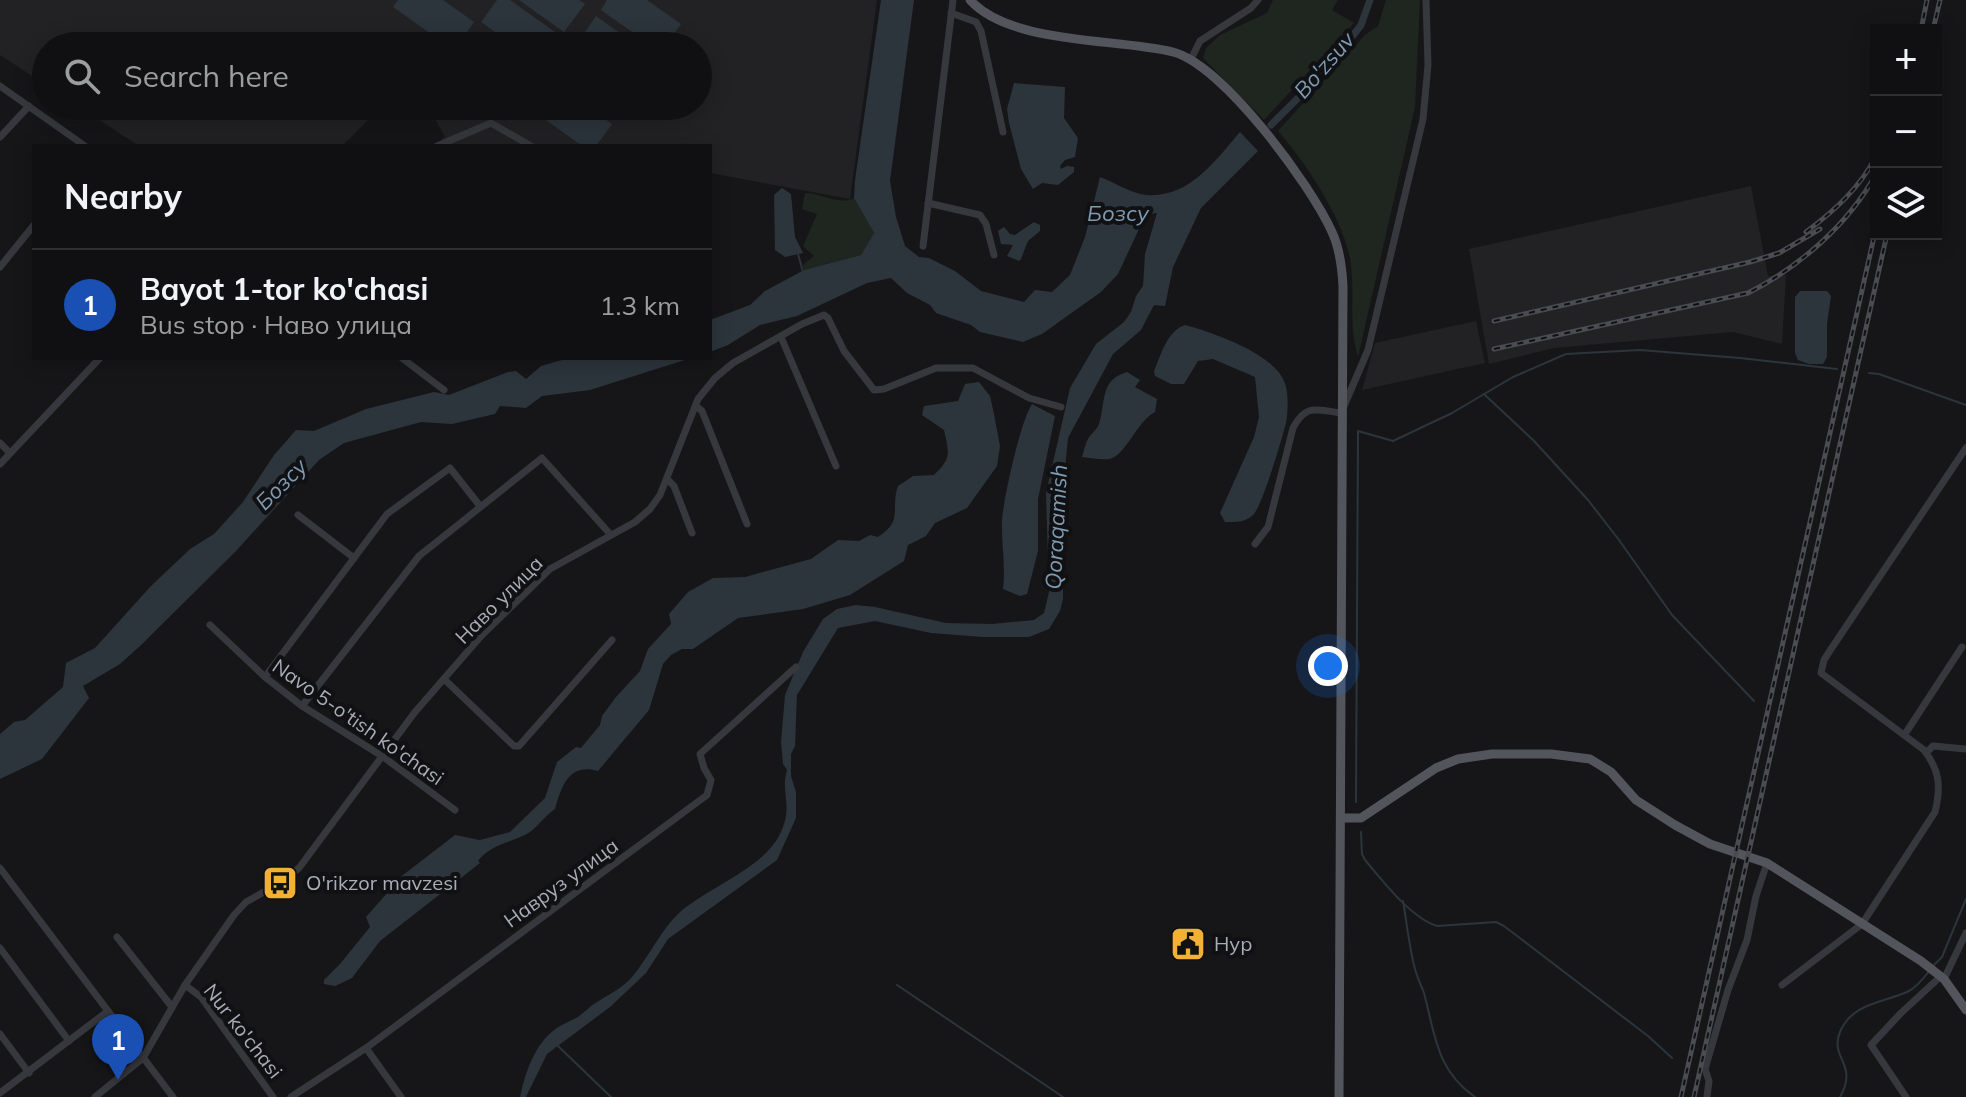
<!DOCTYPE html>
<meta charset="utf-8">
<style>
body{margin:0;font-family:Mulish,sans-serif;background:#1e1e20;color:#f1f3f6}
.controls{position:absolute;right:24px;top:24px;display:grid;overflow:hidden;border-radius:0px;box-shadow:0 4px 20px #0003}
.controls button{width:72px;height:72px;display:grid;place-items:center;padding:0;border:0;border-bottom:2px solid #303032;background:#101012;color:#f1f3f6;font:40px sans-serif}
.you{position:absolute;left:1328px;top:666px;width:28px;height:28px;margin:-20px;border:6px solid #fff;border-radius:50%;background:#1a73e8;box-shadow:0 0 0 12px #1a73e833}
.badge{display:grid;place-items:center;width:52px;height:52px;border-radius:50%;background:#ea580c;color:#fff;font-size:26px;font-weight:700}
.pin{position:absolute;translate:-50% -66px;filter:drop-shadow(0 2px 4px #0008)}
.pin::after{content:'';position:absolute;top:42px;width:28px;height:24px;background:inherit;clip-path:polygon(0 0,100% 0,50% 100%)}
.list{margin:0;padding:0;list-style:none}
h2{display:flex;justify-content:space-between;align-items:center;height:104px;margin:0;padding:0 32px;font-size:34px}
h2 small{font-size:26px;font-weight:400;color:#9c9d9f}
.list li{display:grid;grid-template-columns:52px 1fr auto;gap:24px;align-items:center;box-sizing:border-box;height:112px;padding:0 32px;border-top:2px solid #303032}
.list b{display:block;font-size:30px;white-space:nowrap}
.list p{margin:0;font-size:26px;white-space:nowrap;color:#9c9d9f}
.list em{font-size:26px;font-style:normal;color:#9c9d9f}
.icon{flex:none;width:44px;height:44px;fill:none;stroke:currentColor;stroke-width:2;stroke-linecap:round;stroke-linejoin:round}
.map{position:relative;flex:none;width:1966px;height:1097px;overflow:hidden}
.search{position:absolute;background:#101012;box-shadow:0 4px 20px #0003;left:32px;top:32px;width:680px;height:88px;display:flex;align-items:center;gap:20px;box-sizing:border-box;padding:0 28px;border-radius:44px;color:#9c9d9f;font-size:30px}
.panel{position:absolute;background:#101012;box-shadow:0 4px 20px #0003;left:32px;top:144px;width:680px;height:216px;border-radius:0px}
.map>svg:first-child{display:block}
.built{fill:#222225}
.green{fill:#1e261f}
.water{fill:#2c353c}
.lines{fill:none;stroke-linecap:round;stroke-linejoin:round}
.stream{stroke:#2c353c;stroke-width:2}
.canal{stroke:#2c353c;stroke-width:7}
.minor{stroke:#37383d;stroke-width:7}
.major{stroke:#53555c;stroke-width:9}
.rail-casing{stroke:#4a4c52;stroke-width:5}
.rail{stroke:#111113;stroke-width:2;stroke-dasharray:6;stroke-linecap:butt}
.labels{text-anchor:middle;stroke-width:8;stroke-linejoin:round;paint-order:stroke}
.street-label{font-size:20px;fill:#a8adb8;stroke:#111113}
.poi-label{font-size:20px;fill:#a8adb8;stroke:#111113;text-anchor:start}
.water-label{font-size:22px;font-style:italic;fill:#7f9bb3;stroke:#111113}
</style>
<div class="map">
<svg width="1966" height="1097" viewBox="0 0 1966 1097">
<rect width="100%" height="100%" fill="#161618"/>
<g class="built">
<path d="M0 0H877L850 199 710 173V146H445L441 139 445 137 428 106H698V46H46V85L0 55Z"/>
<path d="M78 106H382L342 146H139Z"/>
<path d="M1751 186 1768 276 1786 275 1782 344 1733 332 1554 348 1489 364 1469 249Z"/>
<path d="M1476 321 1485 363 1362 390 1375 343Z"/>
</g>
<g class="green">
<path d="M1273 0H1338L1332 10 1354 23 1264 120 1203 58 1206 48 1220 35 1267 13Z"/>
<path d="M1386 0H1420L1415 107 1358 357C1348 323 1355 299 1351 265 1346 222 1306 163 1278 131L1365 35 1378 26Z"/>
<path d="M805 193C822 193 838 206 854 198L874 233 861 255 804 270 803 265 814 256 803 246 817 214 802 209Z"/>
</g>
<g class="water">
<path d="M398 0H443L474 22 457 46H448L393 7Z"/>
<path d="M497 0H510L562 37 555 46H515L481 22Z"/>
<path d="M519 0H579L585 4 564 32Z"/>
<path d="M607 0H647L681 24 666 46H652L601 10Z"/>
<path d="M881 0H914L890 181 896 217 905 246 919 257 929 258 955 271 981 291 1024 302 1035 290 1052 292 1070 275 1085 237 1100 177C1114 182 1132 194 1147 195 1189 198 1215 161 1240 132L1258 151 1201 208 1173 267 1165 306 1154 305 1141 330 1113 354 1068 438 1063 490V599L1060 611 1049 629 1029 637H983L931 633 875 621 838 628 797 695 795 746 791 754V776L796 792V818L777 860 668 939 646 973 610 1007 547 1054 526 1097H520C526 1070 536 1039 562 1025 567 1022 573 1020 578 1017 585 1012 590 1006 597 1002 610 994 622 988 632 977 649 957 660 931 679 913 708 887 762 870 780 834 794 806 780 793 787 770L783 764 781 742 785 695 803 652 823 619 837 609 856 605 875 607 946 623 992 624 1034 620 1044 613 1049 592 1046 493 1070 388 1096 344 1124 322 1131 312 1136 296 1143 286 1145 254 1157 213 1150 214 1139 229 1118 274 1101 292 1042 334 1023 342 980 332 971 325 936 313 930 305 907 293 891 278 867 283 797 316 760 325 728 345 710 352V320L750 305 765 291 804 270 861 255 874 233 854 198 855 180Z"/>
<path d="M596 16 638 46H578L576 45Z"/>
<path d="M1014 83 1065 87 1064 118 1078 138 1075 157 1065 160 1060 166 1061 169 1067 166 1074 167V172L1058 185 1042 183 1033 189 1021 169 1009 123 1007 109Z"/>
<path d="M533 106H586L612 124 596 146H582L531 109Z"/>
<path d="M782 188 791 194 795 237 803 253 785 257 775 250 774 195Z"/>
<path d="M1034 222 1040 225V231L1028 241 1021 259 1019 261 1007 256 1013 245 1001 244 998 231 1004 227 1010 234 1015 235Z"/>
<path d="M1800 291H1827L1831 296 1827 324V357L1823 364H1809L1798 360 1795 353V297Z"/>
<path d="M1185 325C1211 332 1273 353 1284 381 1289 392 1288 412 1286 423 1282 439 1262 507 1253 515 1244 523 1236 522 1225 522L1220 513 1254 437 1259 417 1255 377 1213 359 1198 361 1184 384H1171L1155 376 1154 371C1161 355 1167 331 1185 325Z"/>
<path d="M569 358H691L590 390 542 396 526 408 500 406 495 414 452 424 421 422 344 443 319 460 235 552 140 646 120 664 83 686 89 698 42 759 0 779V734L14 722 25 720 63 687 66 663 95 648 150 587 190 549 214 534 243 502 274 455 296 430 314 431 366 409 434 392 449 395 508 372 516 371 526 379 541 366Z"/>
<path d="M1127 372 1140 380 1135 387 1157 399 1155 412C1137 421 1125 457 1109 459 1101 460 1091 458 1082 457 1084 451 1085 444 1088 439 1091 433 1097 430 1099 424 1106 403 1099 380 1127 372Z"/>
<path d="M979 382 990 396 994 414 1000 446 997 466 967 508 935 523 926 536 908 545 904 561 850 595 803 609 738 618 693 649H682L671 655 663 664 649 710 598 771C569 763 562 785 555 809 544 816 536 830 525 835 508 843 489 846 478 861L480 863 380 941 352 978 335 986 324 984V980L340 964 370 927 366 917 403 875 455 835 480 840 510 832 545 798 557 762 576 747 581 748 600 725 602 716 616 697 640 671 648 649 671 624 669 614 688 592 713 578 745 577 811 559 838 540 859 541 870 535 878 537C904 520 890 509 898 486L913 476 934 475C952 458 949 453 944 430L922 415 924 406 958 401 965 384Z"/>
<path d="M1032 404 1055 416 1038 499V551L1027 594 1020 596 1003 589C1006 566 1001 543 1002 520 1004 496 1020 423 1032 404Z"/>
</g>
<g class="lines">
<g class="stream">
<path d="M798 254 803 272"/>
<path d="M1869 373 1879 374 1966 405"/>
<path d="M1484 394 1534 441 1588 500 1619 540 1672 615 1754 701"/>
<path d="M1356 802 1358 431 1393 441 1452 413 1513 377 1566 354 1640 350 1740 358 1837 369"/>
<path d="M1361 832 1362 854 1365 860C1383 881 1411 918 1437 926L1496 922 1504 926 1648 1036 1672 1058"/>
<path d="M1403 901C1407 923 1409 947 1415 969 1417 977 1421 985 1424 993 1435 1034 1436 1070 1475 1097"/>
<path d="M1934 965 1942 957 1966 899"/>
<path d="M897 985 1063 1097"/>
<path d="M557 1045 611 1097"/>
<path d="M1840 1097C1859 1064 1829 1058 1840 1032 1852 1003 1882 1003 1907 992 1916 988 1924 978 1930 970"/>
</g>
<g class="canal">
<path d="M1351 38 1361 25 1370 0"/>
<path d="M1271 125 1318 78 1338 54"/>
</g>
<g class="minor">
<path d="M951 13 976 22 981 31 1003 132"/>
<path d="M1191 59 1200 41 1251 8 1258 0"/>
<path d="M0 86 85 146"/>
<path d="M0 137 29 106"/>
<path d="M437 146 491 123 531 146"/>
<path d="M928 203 980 215 986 224 994 255"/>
<path d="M923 246 953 0"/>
<path d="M0 267 34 225"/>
<path d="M781 337 836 466"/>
<path d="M402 358 444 390"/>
<path d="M696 406 702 411 747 524"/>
<path d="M0 443 10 453"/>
<path d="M0 464 100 358"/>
<path d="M667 479 674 486 692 533"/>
<path d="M298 515 354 558"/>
<path d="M1255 544 1268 527 1293 428C1306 403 1317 410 1341 413L1368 350 1423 119 1428 65 1426 0"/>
<path d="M210 625 265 677 302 706 382 756 455 810"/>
<path d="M265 677 387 514 450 468 480 506"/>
<path d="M444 679 514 746H519L612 640"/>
<path d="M302 706 419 556 542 458 610 534"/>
<path d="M1905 734 1962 647"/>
<path d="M1926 753 1933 746 1966 749"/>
<path d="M0 868 173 1097"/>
<path d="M117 937 172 1007"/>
<path d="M0 948 69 1041"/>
<path d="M1944 979 1966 933"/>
<path d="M185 985 201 997 273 1097"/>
<path d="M1782 985 1862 924 1935 812C1941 787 1940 771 1924 750L1821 673 1824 660 1831 649 1966 448"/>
<path d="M0 1034 29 1073"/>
<path d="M366 1048 401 1097"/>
<path d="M0 1093 108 1011"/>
<path d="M95 1097 143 1058 185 985 234 915 246 902 280 883 299 868 415 712 482 635 550 569 635 522 650 509 660 495 698 399 715 378 733 363 802 324 824 315 828 318 844 351 874 390 884 389 936 368H973L1029 398 1061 407"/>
<path d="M291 1097 366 1048 707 795 711 780 704 768 700 754 796 667"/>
<path d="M1707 1097 1709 1081 1705 1069 1728 990 1747 940 1756 896 1767 863"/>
<path d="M1906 1097 1871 1045 1901 1013 1941 976"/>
</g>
<g class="major">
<path d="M970 0C1011 45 1117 38 1173 52 1223 65 1311 185 1332 232 1340 249 1342 267 1343 286L1339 1097"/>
<path d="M1341 818H1361L1436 768 1458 759 1492 754H1551L1590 759 1611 772 1636 800 1675 825 1710 844 1767 863 1921 961 1944 979 1966 1010"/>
</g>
<g class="rail-casing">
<g id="rail">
<path d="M1921 30 1927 0"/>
<path d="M1933 30 1940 0"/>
<path d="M1806 232C1834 211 1860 188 1876 156"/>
<path d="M1494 321 1750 262 1779 253 1820 229"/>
<path d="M1494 349 1748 293C1799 267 1848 225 1876 174"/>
<path d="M1681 1097 1876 228"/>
<path d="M1694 1097 1887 234"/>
</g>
</g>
<use href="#rail" class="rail"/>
</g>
<defs>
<g id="bus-square" transform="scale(1.8)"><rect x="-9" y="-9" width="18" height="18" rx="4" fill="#f2b134" stroke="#111113"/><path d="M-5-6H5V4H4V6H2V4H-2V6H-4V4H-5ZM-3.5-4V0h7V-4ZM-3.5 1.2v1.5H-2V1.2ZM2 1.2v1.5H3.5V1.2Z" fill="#111"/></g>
<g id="civic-square" transform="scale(1.8)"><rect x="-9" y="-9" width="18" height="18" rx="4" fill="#f2b134" stroke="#111113"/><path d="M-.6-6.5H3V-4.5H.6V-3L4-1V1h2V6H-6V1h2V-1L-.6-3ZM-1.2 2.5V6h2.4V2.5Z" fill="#111"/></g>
</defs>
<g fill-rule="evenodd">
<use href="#bus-square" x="280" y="883"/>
<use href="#civic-square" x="1188" y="944"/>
</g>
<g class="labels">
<g class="street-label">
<text transform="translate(499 600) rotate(-45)" y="7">Наво улица</text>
<text transform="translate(358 722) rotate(35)" y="7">Navo 5-o'tish ko'chasi</text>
<text transform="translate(561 883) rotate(-36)" y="7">Навруз улица</text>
<text transform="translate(243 1031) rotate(52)" y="7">Nur ko'chasi</text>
</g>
<g class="poi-label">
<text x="306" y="890">O'rikzor mavzesi</text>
<text x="1214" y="951">Нур</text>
</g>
<g class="water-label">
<text transform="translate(1324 65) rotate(-49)" y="8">Bo'zsuv</text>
<text x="1118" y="221">Бозсу</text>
<text transform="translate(281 484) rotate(-45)" y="8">Бозсу</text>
<text transform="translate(1056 527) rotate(-87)" y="8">Qoraqamish</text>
</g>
</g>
</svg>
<div class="controls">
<button>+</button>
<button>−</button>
<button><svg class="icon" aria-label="layers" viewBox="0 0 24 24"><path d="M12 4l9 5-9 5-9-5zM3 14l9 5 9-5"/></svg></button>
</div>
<div class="you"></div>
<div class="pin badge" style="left:118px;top:1080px;background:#1a4fb4">1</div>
<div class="search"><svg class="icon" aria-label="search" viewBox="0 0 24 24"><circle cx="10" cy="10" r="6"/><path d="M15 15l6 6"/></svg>Search here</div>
<section class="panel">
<h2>Nearby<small></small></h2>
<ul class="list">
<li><span class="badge" style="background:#1a4fb4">1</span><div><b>Bayot 1-tor ko'chasi</b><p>Bus stop · Наво улица</p></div><em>1.3 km</em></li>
</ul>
</section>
</div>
